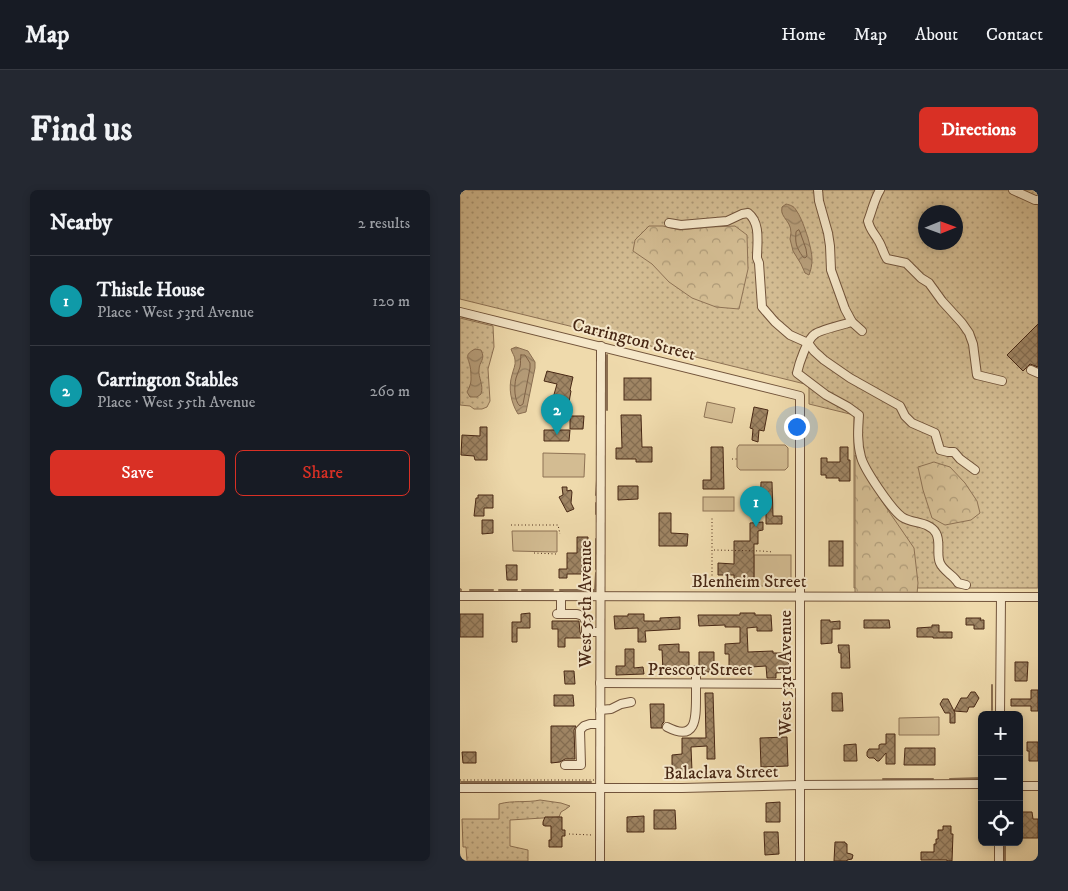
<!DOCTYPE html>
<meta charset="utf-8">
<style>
body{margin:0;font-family:"IM FELL DW Pica",serif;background:#242831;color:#f1f3f6}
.controls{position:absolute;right:15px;bottom:15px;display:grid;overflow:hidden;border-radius:8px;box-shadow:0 2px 8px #0003}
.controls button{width:45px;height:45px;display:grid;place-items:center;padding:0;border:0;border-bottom:1px solid #363941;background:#171b24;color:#f1f3f6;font:25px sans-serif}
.compass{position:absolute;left:458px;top:15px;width:45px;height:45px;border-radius:50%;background:#171b24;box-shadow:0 2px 8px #0003;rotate:89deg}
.you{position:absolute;left:336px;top:236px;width:18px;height:18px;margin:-12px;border:4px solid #fff;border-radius:50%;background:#1a73e8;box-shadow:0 0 0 8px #1a73e833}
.badge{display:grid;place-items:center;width:32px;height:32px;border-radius:50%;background:#d93025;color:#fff;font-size:16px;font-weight:700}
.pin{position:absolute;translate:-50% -41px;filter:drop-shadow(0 1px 2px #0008)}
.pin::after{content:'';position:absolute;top:26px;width:18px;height:15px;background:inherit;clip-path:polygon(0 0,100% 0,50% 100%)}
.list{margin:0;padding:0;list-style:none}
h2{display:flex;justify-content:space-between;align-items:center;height:65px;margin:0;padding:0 20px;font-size:21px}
h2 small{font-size:16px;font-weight:400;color:#9ea1a6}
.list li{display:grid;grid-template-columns:32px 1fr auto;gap:15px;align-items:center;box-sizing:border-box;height:90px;padding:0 20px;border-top:1px solid #363941}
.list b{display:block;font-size:19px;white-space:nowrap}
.list p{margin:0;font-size:16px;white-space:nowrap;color:#9ea1a6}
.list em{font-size:16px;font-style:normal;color:#9ea1a6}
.actions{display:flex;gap:10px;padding:15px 20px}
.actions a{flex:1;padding:11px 0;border:1px solid #d93025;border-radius:8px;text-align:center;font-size:18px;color:#d93025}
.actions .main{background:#d93025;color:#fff}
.icon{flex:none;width:28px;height:28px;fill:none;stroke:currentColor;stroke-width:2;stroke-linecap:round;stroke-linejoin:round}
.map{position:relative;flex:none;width:578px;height:671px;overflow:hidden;border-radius:8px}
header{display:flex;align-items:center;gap:30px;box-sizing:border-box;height:70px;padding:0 25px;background:#171b24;border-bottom:1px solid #363941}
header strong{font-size:24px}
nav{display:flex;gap:28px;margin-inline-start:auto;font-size:18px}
.intro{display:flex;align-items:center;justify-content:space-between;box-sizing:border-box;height:120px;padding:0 30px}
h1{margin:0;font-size:35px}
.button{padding:12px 22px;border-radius:8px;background:#d93025;color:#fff;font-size:18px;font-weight:700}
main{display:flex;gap:30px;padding:0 30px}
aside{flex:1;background:#171b24;border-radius:8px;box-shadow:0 2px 8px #0003}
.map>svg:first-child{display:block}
.grass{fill:url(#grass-dots);stroke:#8e7254;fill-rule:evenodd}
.forest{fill:url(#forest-crowns);stroke:#8e7254}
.pitch{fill:#d3bc92;stroke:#8e7254}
.water{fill:url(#water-waves);stroke:#8a6e51}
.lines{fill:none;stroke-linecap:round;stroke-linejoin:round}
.shore{stroke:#7f6247;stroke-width:1}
.stream{stroke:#8a6e51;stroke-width:2}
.building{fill:url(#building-cross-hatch);stroke:#482815}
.minor-casing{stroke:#72543b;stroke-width:10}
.path{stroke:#482815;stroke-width:1;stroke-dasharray:1 2.5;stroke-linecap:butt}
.minor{stroke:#f5e7c9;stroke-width:8}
.labels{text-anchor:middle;stroke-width:4;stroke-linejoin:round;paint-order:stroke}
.street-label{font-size:18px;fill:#482815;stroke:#f5e7c9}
</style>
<header>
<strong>Map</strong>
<nav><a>Home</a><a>Map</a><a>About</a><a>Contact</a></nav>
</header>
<div class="intro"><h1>Find us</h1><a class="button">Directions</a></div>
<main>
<aside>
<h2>Nearby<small>2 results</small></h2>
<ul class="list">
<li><span class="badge" style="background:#0f9aa8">1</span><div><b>Thistle House</b><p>Place · West 53rd Avenue</p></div><em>120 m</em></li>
<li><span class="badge" style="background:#0f9aa8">2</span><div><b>Carrington Stables</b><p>Place · West 55th Avenue</p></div><em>260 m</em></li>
</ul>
<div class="actions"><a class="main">Save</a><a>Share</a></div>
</aside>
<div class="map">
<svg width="578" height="671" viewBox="0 0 578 671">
<defs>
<pattern id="grass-dots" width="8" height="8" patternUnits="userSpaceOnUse" patternTransform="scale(1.25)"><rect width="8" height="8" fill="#d3bc92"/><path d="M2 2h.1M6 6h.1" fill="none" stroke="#ad9976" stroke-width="1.8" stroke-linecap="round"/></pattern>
<pattern id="forest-crowns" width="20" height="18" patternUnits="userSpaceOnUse" patternTransform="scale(1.25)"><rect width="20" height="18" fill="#d3bc92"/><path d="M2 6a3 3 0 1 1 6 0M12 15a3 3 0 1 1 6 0" fill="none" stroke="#ad9976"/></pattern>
<pattern id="water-waves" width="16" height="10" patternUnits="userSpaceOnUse" patternTransform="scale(1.25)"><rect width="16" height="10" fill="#b69d79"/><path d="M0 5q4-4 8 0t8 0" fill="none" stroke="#968062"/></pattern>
<pattern id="building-cross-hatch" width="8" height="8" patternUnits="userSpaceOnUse" patternTransform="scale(1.25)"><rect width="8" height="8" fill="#9f8564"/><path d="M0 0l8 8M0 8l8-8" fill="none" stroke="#846d51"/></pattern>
</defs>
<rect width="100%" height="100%" fill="#efdaac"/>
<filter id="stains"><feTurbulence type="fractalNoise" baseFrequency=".004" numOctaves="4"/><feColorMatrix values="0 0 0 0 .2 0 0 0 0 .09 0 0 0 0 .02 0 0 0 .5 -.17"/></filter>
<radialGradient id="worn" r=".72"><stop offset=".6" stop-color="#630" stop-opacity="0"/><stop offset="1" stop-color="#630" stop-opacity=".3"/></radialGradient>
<g class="grass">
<path d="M0 0H578V398H394V225L349 214V195L0 109ZM466 22H496V52H466Z"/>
<path d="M0 128 33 136 34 157 28 179 30 211 27 217 22 219H14L10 216 0 215Z"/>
<path d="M80 610 101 613 110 616 106 619 101 622 99 627 50 630V656L68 660V671H7L6 657H3L2 629H39V614C53 610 67 613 80 610Z"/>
</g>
<g class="forest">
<path d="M189 36H203L220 40 250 37 275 36 287 45 288 79 279 119 256 117 232 108 209 92 192 74 173 61 175 50Z"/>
<path d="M395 265 421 310 454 358 458 393 457 404H395Z"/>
<path d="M474 272 490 277 505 293 517 311 520 323 511 330 485 335 472 328 463 300 458 277Z"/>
</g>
<g class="pitch">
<path d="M247 212 275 218 272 233 244 227Z"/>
<path d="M279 255H325L328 258V277L325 280H280L277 277V258Z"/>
<path d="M83 263 125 264 124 287H83Z"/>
<rect x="243" y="307" width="31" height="14"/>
<path d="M52 341H97V362L53 361Z"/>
<rect x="294" y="365" width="37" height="31"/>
<path d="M479 527V545H439V528Z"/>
</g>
<g class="water">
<path d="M326 14C330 15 334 16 336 20 343 29 352 58 352 69 352 75 351 80 349 85L345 83 341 74 333 61 330 49C335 31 319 29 322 17Z"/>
<path d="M56 157 68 161 75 172V178L66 222 58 224C51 213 48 198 52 185 53 180 56 175 55 170 55 166 52 163 51 159Z"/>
<path d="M15 159 21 160C26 170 19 171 19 180 18 187 24 195 21 204L17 207H10L7 202C9 198 11 194 11 190 11 186 11 180 10 176 8 167 4 165 15 159Z"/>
</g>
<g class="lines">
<g class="shore">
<path d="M339 40 340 42 346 59 347 66 345 68 343 67C336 57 335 53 336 42Z"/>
<path d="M61 165H65L70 173V178L63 214 60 216C54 211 54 196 56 188 57 184 59 181 60 177 61 173 60 168 61 165Z"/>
</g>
<g class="stream">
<path d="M147 165V220"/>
<path d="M137 184V161"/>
<path d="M137 240V190"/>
<path d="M137 248V282"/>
<path d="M136 305 137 290"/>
<path d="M136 324V313"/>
<path d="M136 379V349"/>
<path d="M0 399 1 400"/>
<path d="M10 400H33"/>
<path d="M39 400H57"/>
<path d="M62 400H93"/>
<path d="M100 400H135L136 383"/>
<path d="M532 495V520"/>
<path d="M423 589H473"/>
<path d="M490 589 522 588"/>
<path d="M1 592H131"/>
<path d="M0 602H13"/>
<path d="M20 602H36"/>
<path d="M41 602H130"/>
<path d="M545 671V652"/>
</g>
</g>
<g class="building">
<path d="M578 134V177L570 174 563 181 547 165Z"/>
<path d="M87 181 113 187 110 200 111 201 109 212 93 208 97 194 84 191Z"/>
<rect x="164" y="188" width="27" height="22"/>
<path d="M294 217 308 220 304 241 299 240 298 252 292 250 293 239 290 238Z"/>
<path d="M161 225H181L182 257H192V272H176V269H156V258H162Z"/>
<path d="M110 226H124L123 239H110Z"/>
<path d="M20 237H27V270H15L14 266 1 265 2 245 20 246Z"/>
<path d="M84 240H110L109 251H84Z"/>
<path d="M251 257H263L264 299H243V290H251Z"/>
<path d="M380 257H388V270H390V291H379V288H366V285H361V268H367V272H380Z"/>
<path d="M301 292H312L313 326H322V334H306V318H300Z"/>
<path d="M158 296H178V309L158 310Z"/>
<path d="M102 297H107V301L111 300 112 302 111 313 114 319 107 322 99 307 103 305Z"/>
<path d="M18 305H33V318H24V326H14L16 308H18Z"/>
<path d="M199 323H211V343L228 344 227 356H199Z"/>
<path d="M22 330H33V343L22 344Z"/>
<path d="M303 332V340L298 341V354H294V391H274V385H258V373L274 374V351H290V333Z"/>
<path d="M117 347H128L127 373H122V384H107V388H99V379H107V363H117Z"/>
<rect x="369" y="351" width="14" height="25"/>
<path d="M46 375H57V390H47Z"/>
<path d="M70 423V438H57V452H52V432H61V424Z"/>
<path d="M280 423H295V425H311L312 441H297V437L287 438 288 462 313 461V463H328L329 482 316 483V488H307L306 476 291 477V482H269V464H265V454L280 453V437H265V435L239 436 238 425H280Z"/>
<rect x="0" y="424" width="23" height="23"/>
<path d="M168 424H184V431H200V428L220 427V439L185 441 186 452H178V438L155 439 154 426H168Z"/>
<path d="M506 428H521L520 430H524V439H514V435H506Z"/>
<path d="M361 430H370V432L380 431V439H372V453L361 454Z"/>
<path d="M404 430H429L430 438H404Z"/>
<path d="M92 431H119L120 442 123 448H105V457H98V439H92Z"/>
<path d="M472 435H479V442H492V448H473V447H457V438L472 437Z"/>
<path d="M219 454V462H229V477H219V482H203L202 460H199V455Z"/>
<path d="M378 455H389L390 478H381V463H379Z"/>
<path d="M165 459H174V478L183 477 184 484 156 485V476H165Z"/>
<path d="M239 462H254V482H242L241 478 239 475Z"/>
<path d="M555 472H568L567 491H555Z"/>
<path d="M104 481H114L115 494H105Z"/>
<path d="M571 500H578V521H571V516H551V509H571Z"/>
<path d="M511 502H515L519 508 514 517H509L507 522 494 521 495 523V533H490V523H485L480 514 483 509H488L494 521 501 508H507Z"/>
<path d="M245 503H253L255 569H247V556L231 557 232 581 212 582V565L222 564V548H246Z"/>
<path d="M372 503H382L383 521H372Z"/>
<path d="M94 505H113L114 516H94Z"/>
<path d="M190 514H204V532L202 534V538H191Z"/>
<path d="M91 536H116L114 540 115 569H105L100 572 91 573Z"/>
<path d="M426 544H435V574H426V563L419 571H417L414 568H409L407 566V562L409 559H419V555L421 554H426Z"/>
<path d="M327 547 328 576 301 577 300 548Z"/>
<path d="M567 552H578V571H569V561H567Z"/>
<path d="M396 554 397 571H384V555Z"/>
<path d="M445 558H475V575H444Z"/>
<path d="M2 562H16V573H3Z"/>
<path d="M320 612V632H306V613Z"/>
<path d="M194 620H215L216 639H194Z"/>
<path d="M560 622H572L573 629H578V648H561Z"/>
<path d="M184 626V642H167V627Z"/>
<path d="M85 627H102V640H105V646H102V657H89V650H91V636H85L83 635V632Z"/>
<path d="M483 636H491V644H493L492 671H487V670H461V662H474V654H476V649H478V640H483Z"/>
<path d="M304 642H318L319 664 305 665Z"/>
<path d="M375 652H385V653L387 654V663L391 664 393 665 392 669 387 670V671H374Z"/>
</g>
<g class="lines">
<g class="minor-casing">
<g id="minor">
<path d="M358 0 359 11 368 43 370 56 371 80 385 119 392 132 402 141"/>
<path d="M420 0C414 10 412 21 408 31 410 40 414 43 418 50 422 56 423 63 427 69L446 73 461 88 469 93 482 111 502 133 509 143 513 154 517 185 542 191"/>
<path d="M553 0 575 10H578"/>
<path d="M209 33 221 35 267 31 282 24 288 23C301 33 297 53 297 68L299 73 302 117 315 132 330 145 348 153 354 161 364 170 390 188 440 216 445 226 452 233 475 243 480 260 488 262H494L500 269 515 280"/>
<path d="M0 122 340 206V671"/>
<path d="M392 132C385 134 360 140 355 144 347 149 339 174 337 183L366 205 388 217 399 225C398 239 397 253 401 267 404 279 431 319 442 327 452 334 469 331 476 343 481 352 476 364 480 373 484 382 494 385 498 393L506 395"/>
<path d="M571 180 578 183"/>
<path d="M0 406 578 407"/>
<path d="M101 406V424"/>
<path d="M97 424H117L123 426 126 432V442H140"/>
<path d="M140 493 340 494"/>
<path d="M140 520 151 519 161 514 171 512"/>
<path d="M540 525 541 407"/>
<path d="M207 537C236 552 236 529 236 508 236 499 236 489 236 480"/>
<path d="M105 575H121L120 540 124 536 130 534H140"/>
<path d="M559 596H578"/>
<path d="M0 598H222L340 595 522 594"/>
<path d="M140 671 141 156"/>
<path d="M539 671V652"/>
</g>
</g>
<g class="path">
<path d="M272 269H277"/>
<path d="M51 335H98L100 344"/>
<path d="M254 360 302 361 313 362"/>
<path d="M74 363 96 364"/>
<path d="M252 389V327"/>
<path d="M0 590H134"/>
<path d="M109 644 132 645"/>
</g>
<use href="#minor" class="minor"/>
</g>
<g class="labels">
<g class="street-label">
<text transform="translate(174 149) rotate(14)" y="6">Carrington Street</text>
<text x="289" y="397">Blenheim Street</text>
<text transform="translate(125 414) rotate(-90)" y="6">West 55th Avenue</text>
<text x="240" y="485">Prescott Street</text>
<text transform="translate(325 483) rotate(-90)" y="6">West 53rd Avenue</text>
<text transform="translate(261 582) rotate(-1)" y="6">Balaclava Street</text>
</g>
</g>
<rect width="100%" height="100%" filter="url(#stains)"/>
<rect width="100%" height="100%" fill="url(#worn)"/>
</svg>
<div class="controls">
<button>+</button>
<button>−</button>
<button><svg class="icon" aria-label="locate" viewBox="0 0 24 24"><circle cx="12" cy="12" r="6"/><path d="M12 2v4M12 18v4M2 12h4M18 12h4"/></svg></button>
</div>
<svg class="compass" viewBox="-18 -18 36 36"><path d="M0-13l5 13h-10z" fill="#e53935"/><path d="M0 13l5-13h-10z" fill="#9ea1a6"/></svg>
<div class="you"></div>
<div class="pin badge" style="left:296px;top:337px;background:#0f9aa8">1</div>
<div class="pin badge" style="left:97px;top:245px;background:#0f9aa8">2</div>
</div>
</main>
